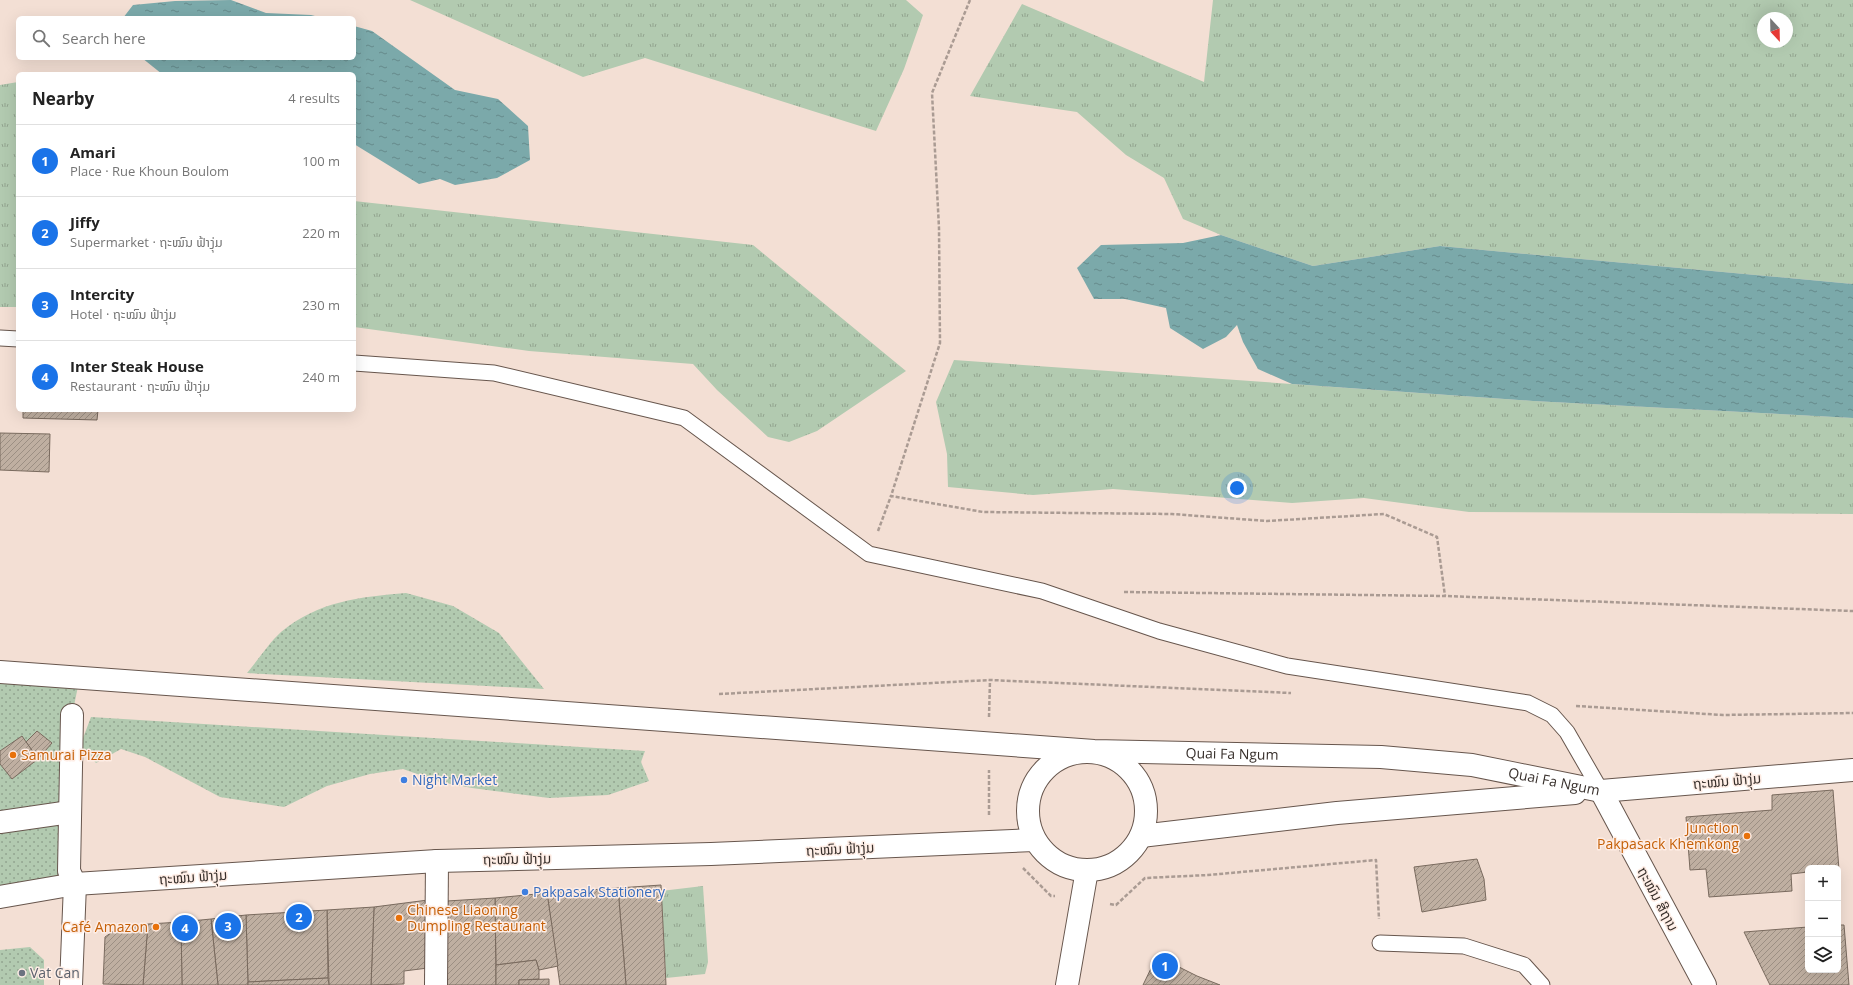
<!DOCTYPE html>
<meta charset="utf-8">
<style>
body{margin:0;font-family:"Open Sans","Noto Sans Lao",sans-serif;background:#f6f6f6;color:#222}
.controls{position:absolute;right:12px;bottom:12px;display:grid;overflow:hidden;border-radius:6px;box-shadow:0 4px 16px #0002}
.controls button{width:36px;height:36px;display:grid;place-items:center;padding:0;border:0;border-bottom:1px solid #e0e0e0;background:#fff;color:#222;font:20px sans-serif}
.compass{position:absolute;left:1757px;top:12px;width:36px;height:36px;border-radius:50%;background:#fff;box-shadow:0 4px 16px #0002;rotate:158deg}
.you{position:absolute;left:1237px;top:488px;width:14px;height:14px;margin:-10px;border:3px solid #fff;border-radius:50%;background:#1a73e8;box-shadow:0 0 0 6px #1a73e833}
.badge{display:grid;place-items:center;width:26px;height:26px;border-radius:50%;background:#1a73e8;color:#fff;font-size:13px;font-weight:700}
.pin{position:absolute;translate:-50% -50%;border:2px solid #fff;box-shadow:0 1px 4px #0006}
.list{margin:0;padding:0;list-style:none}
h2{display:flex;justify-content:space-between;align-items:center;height:52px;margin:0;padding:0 16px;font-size:17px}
h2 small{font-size:13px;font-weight:400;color:#767676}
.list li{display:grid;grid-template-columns:26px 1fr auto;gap:12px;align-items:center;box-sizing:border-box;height:72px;padding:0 16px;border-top:1px solid #e0e0e0}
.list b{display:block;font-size:15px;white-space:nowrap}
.list p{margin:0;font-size:13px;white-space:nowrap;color:#767676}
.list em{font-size:13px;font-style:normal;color:#767676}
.icon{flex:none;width:22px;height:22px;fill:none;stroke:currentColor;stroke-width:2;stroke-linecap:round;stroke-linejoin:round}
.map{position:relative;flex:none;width:1853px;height:985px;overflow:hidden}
.search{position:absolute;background:#fff;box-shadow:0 4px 16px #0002;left:16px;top:16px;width:340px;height:44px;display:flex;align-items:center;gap:10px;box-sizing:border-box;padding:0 14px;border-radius:6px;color:#767676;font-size:15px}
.panel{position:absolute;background:#fff;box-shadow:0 4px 16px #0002;left:16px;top:72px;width:340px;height:340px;border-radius:6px}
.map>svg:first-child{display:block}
.grass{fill:url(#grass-tufts);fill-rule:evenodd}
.park{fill:url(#park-dots)}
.water{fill:url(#water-ripples)}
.building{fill:url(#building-hatch);stroke:#796a5e}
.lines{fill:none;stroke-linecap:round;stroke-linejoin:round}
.service-casing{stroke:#67564d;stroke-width:17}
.pedestrian-casing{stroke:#67564d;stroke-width:24}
.minor-casing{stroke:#67564d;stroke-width:24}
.tertiary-casing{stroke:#67564d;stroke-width:24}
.path{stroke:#aa9b93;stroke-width:2.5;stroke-dasharray:4 2;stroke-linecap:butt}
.service{stroke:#fff;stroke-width:15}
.pedestrian{stroke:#fff;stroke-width:22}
.minor{stroke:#fff;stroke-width:22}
.tertiary{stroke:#fff;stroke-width:22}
.food-dot{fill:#e8710a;stroke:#feede5;stroke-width:1.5}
.shop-dot{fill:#3f7fe0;stroke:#feede5;stroke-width:1.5}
.worship-dot{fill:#6b7280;stroke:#feede5;stroke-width:1.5}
.labels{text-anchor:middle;stroke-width:3;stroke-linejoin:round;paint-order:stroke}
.street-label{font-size:14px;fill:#38302c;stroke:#feede5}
.food-label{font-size:14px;fill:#c56008;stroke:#feede5;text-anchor:start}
.shop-label{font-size:14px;fill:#366cbe;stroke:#feede5;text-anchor:start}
.worship-label{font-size:14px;fill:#5b616d;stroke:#feede5;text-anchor:start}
</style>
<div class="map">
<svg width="1853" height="985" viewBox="0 0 1853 985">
<defs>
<pattern id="grass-tufts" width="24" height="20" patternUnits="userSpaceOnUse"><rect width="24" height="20" fill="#b2cab0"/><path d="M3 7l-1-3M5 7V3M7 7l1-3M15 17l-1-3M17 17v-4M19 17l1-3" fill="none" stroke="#92a48f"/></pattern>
<pattern id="park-dots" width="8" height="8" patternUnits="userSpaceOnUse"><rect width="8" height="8" fill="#b2cab0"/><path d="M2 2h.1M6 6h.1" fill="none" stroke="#92a48f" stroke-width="1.8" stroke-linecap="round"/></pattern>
<pattern id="water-ripples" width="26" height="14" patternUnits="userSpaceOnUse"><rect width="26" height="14" fill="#7ba9aa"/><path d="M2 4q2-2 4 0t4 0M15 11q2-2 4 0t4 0" fill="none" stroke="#668a8b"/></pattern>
<pattern id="building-hatch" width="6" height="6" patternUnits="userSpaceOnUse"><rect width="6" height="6" fill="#bfafa1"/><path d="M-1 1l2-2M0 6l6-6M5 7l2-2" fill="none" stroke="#9c8f83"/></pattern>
</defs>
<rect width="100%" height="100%" fill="#f3dfd4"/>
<g class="grass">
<path d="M410 0H906L923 15 904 69 876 131 645 58 583 77Z"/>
<path d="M1213 0H1853V284L1440 246 1313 266 1221 235 1183 219 1164 178 1126 155 1077 112 970 96 1022 4 1204 82ZM1763 18H1787V42H1763Z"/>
<path d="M18 82V307H0V85Z"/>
<path d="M354 201 753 245 906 371 817 431 789 442 768 437 717 390 693 364 529 351 354 327Z"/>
<path d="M954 360 1533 401 1853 418V514L1469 512 1364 498 1292 503 1113 489 1033 495 948 487 947 454 936 402Z"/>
<path d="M703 886 708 962 705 974 666 978 661 891Z"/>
</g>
<g class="park">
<path d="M406 593 453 606 499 633 544 689 247 673C258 660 269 643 281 632 319 601 359 597 406 593Z"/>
<path d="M0 671 80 677 72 715 75 884 0 893Z"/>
<path d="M91 717 645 751 641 762 649 781 608 795 549 798 472 788 440 782 403 769 370 774 327 786 284 807 220 797 145 757 121 749 96 763 80 746Z"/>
<path d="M30 947 44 960V985H0V950Z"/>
</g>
<g class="water">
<path d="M231 0 266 13 311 15 323 18H123L133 5 175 1Z"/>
<path d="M354 26 372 31 455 90 498 99 528 126 530 160 497 178 455 185 440 179 419 184 354 144V74H162L142 58H354Z"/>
<path d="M1221 235 1313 266 1440 246 1853 284V418L1533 401 1292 384 1258 369 1243 342 1237 325 1226 337 1203 349 1170 328 1166 308 1125 299H1094L1077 268 1101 245 1183 243Z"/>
</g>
<g class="building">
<path d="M23 410H98L97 420 23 418Z"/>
<path d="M0 433 50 434 49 472 0 470Z"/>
<path d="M37 731 52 743 38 759 26 742Z"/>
<path d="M22 736 38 759 12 779 0 764V751Z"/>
<path d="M1833 790 1839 870 1838 868H1808V872L1791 874 1792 891 1709 897 1706 869 1690 870 1686 817 1772 810V795Z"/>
<path d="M1477 859 1484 879 1486 900 1422 912 1414 867Z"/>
<path d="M661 885 666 985H626L618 888Z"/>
<path d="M618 888 626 985H560L547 893Z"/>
<path d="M547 893 558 966 539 970 536 960 496 965 495 898Z"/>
<path d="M495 898 496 985H446L447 901Z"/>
<path d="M428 900V968L404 971V984L371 985 374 907Z"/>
<path d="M374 907 371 985H329L327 910Z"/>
<path d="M327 910 328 978 248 982 246 915Z"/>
<path d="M246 915 248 985H218L211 919Z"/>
<path d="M211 919 218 985H182L181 922Z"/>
<path d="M181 922 182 985H143L148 924Z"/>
<path d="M148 924 143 985 103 984 105 937 115 930Z"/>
<path d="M1838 925H1844L1849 985H1770L1744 932 1808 927V970H1838Z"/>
<path d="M1157 956 1197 976 1220 985H1143Z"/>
<path d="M536 960 539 970V979L519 980V985H496V965Z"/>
<path d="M328 978 329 985H248V982Z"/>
<path d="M549 979V985H519V980Z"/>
</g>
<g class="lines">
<g class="service-casing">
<g id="service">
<path d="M0 338 18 339"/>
<path d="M354 363 494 373 684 418 869 554 1042 591 1159 631 1287 666 1528 703 1552 715 1567 732 1601 791"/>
<path d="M1380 943 1464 946 1524 965 1542 985"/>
</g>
</g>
<g class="pedestrian-casing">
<g id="pedestrian">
<path d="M72 715 69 871 75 884"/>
<path d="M0 822 70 812"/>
</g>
</g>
<g class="minor-casing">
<g id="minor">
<path d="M1601 791 1853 770"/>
<path d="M71 985 75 884"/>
<path d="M436 985 437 861"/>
</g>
</g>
<g class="tertiary-casing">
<g id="tertiary">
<path id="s1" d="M0 672 1094 751 1381 757 1472 765 1601 791"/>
<circle cx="1087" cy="811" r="59"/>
<path d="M1601 791 1705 985"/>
<path d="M1141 836 1337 813 1575 793"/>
<path d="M0 897 75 884 437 861 711 854 1034 840"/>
<path d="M1067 985 1087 870"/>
</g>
</g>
<g class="path">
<path d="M970 0 932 93 939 228 940 343 891 496 983 512 1172 514 1267 521 1384 514 1437 537 1445 596"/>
<path d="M878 531 891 496"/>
<path d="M1124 592 1445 596 1853 611"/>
<path d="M719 694 990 680 1291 693"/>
<path d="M1576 706 1723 715 1853 713"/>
<path d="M989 717 990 680"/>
<path d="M989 815V770"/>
<path d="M1023 868 1051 896H1055"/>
<path d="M1110 904 1116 905 1145 878 1208 875 1376 860 1379 919"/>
</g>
<use href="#service" class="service"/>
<use href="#pedestrian" class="pedestrian"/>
<use href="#minor" class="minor"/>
<use href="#tertiary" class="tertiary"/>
</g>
<g class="food-dot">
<circle cx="13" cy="755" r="4"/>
<circle cx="1747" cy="836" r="4"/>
<circle cx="399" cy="918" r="4"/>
<circle cx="156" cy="927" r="4"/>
</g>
<g class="shop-dot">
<circle cx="404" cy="780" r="4"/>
<circle cx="525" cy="892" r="4"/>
</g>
<circle class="worship-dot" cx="22" cy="973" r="4"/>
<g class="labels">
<g class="street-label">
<text dy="5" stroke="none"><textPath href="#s1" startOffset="1235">Quai Fa Ngum</textPath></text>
<text transform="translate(1727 781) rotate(-5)" y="5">ຖະໝົນ ຟ້າງຸ່ມ</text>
<text dy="5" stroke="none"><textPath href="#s1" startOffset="1559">Quai Fa Ngum</textPath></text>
<text transform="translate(840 849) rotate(-3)" y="5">ຖະໝົນ ຟ້າງຸ່ມ</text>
<text transform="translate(517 859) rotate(-1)" y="5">ຖະໝົນ ຟ້າງຸ່ມ</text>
<text transform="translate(193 877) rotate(-4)" y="5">ຖະໝົນ ຟ້າງຸ່ມ</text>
<text transform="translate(1658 899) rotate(62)" y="5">ຖະໜົນ ສີຖານ</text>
</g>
<g class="food-label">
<text x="21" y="760">Samurai Pizza</text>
<text x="1739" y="833" text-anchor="end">Junction<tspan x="1739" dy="16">Pakpasack Khemkong</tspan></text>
<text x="407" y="915">Chinese Liaoning<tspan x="407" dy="16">Dumpling Restaurant</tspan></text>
<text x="148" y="932" text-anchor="end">Café Amazon</text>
</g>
<g class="shop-label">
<text x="412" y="785">Night Market</text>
<text x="533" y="897">Pakpasak Stationery</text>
</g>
<g class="worship-label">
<text x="30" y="978">Vat Can</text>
</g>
</g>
</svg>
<div class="controls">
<button>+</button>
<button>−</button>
<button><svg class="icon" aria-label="layers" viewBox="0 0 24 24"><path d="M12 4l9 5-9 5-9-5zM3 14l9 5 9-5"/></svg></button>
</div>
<svg class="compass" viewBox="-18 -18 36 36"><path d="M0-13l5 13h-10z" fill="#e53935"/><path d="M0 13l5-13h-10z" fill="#767676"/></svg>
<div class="you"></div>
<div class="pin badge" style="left:1165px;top:966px">1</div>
<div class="pin badge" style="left:299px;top:917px">2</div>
<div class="pin badge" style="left:228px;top:926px">3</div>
<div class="pin badge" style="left:185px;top:928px">4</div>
<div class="search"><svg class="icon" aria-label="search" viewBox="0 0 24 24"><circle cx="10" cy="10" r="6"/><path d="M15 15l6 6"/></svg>Search here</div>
<section class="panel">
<h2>Nearby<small>4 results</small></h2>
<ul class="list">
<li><span class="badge">1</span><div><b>Amari</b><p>Place · Rue Khoun Boulom</p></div><em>100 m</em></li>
<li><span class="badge">2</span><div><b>Jiffy</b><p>Supermarket · ຖະໝົນ ຟ້າງຸ່ມ</p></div><em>220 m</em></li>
<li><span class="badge">3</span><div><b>Intercity</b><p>Hotel · ຖະໝົນ ຟ້າງຸ່ມ</p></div><em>230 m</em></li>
<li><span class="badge">4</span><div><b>Inter Steak House</b><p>Restaurant · ຖະໝົນ ຟ້າງຸ່ມ</p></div><em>240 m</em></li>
</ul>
</section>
</div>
